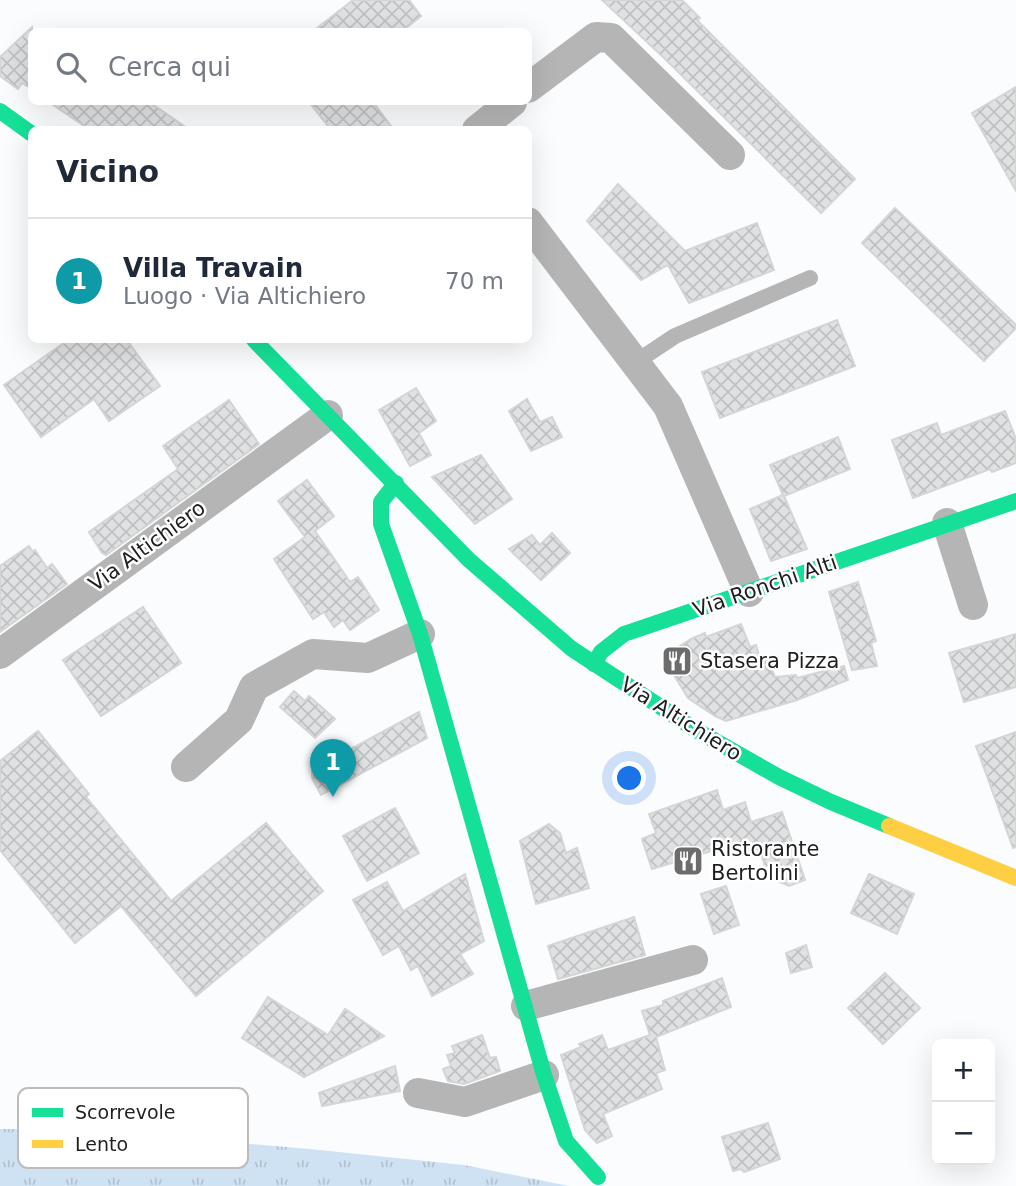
<!DOCTYPE html>
<html lang="it">
<meta charset="utf-8">
<style>
body{margin:0;font-family:"DejaVu Sans",sans-serif;background:#f6f6f7;color:#1f2937}
.controls{position:absolute;right:21px;bottom:21px;display:grid;overflow:hidden;border-radius:10px;box-shadow:0 7px 28px #0002}
.controls button{width:63px;height:63px;display:grid;place-items:center;padding:0;border:0;border-bottom:2px solid #e0e1e3;background:#fff;color:#1f2937;font:35px sans-serif}
.you{position:absolute;left:630px;top:779px;width:24px;height:24px;margin:-18px;border:5px solid #fff;border-radius:50%;background:#1a73e8;box-shadow:0 0 0 10px #1a73e833}
.badge{display:grid;place-items:center;width:46px;height:46px;border-radius:50%;background:#db2777;color:#fff;font-size:23px;font-weight:700}
.pin{position:absolute;translate:-50% -58px;filter:drop-shadow(0 2px 4px #0008)}
.pin::after{content:'';position:absolute;top:37px;width:24px;height:21px;background:inherit;clip-path:polygon(0 0,100% 0,50% 100%)}
.list{margin:0;padding:0;list-style:none}
h2{display:flex;justify-content:space-between;align-items:center;height:91px;margin:0;padding:0 28px;font-size:30px}
h2 small{font-size:23px;font-weight:400;color:#747a83}
.list li{display:grid;grid-template-columns:46px 1fr auto;gap:21px;align-items:center;box-sizing:border-box;height:126px;padding:0 28px;border-top:2px solid #e0e1e3}
.list b{display:block;font-size:26px;white-space:nowrap}
.list p{margin:0;font-size:23px;white-space:nowrap;color:#747a83}
.list em{font-size:23px;font-style:normal;color:#747a83}
.icon{flex:none;width:38px;height:38px;fill:none;stroke:currentColor;stroke-width:2;stroke-linecap:round;stroke-linejoin:round}
.map{position:relative;flex:none;width:1016px;height:1186px;overflow:hidden}
.search{position:absolute;background:#fff;box-shadow:0 7px 28px #0002;left:28px;top:28px;width:504px;height:77px;display:flex;align-items:center;gap:18px;box-sizing:border-box;padding:0 24px;border-radius:10px;color:#747a83;font-size:26px}
.panel{position:absolute;background:#fff;box-shadow:0 7px 28px #0002;left:28px;top:126px;width:504px;height:217px;border-radius:10px}
.map>svg:first-child{display:block}
.grass{fill:url(#grass-tufts)}
.building{fill:url(#building-cross-hatch);stroke:#d4d5d5;stroke-width:2}
.lines{fill:none;stroke-linecap:round;stroke-linejoin:round}
.lane{stroke:#b5b5b6;stroke-width:16}
.street{stroke:#b5b5b6;stroke-width:30}
.fast{stroke:#16e098;stroke-width:16}
.slow{stroke:#ffcf43;stroke-width:16}
.labels{text-anchor:middle;stroke-width:5;stroke-linejoin:round;paint-order:stroke}
.street-label{font-size:21px;fill:#1f1f20;stroke:#fff}
.poi-label{font-size:21px;fill:#1f1f20;stroke:#fff;text-anchor:start}
.key{fill:#fff;stroke:#bcbcbc;stroke-width:2}
.key-label{font-size:19px;fill:#1f1f20}
</style>
<div class="map">
<svg width="1016" height="1186" viewBox="0 0 1016 1186">
<defs>
<pattern id="grass-tufts" width="24" height="20" patternUnits="userSpaceOnUse" patternTransform="scale(1.75)"><rect width="24" height="20" fill="#cfe2f3"/><path d="M3 7l-1-3M5 7V3M7 7l1-3M15 17l-1-3M17 17v-4M19 17l1-3" fill="none" stroke="#b1c1d0"/></pattern>
<pattern id="building-cross-hatch" width="8" height="8" patternUnits="userSpaceOnUse" patternTransform="scale(1.75)"><rect width="8" height="8" fill="#e0e1e2"/><path d="M0 0l8 8M0 8l8-8" fill="none" stroke="#c0c1c2"/></pattern>
</defs>
<rect width="100%" height="100%" fill="#fafcfd"/>
<path class="grass" d="M0 1129H74L310 1149 464 1165 569 1186H0Z"/>
<g class="building">
<path d="M353 0H409L421 16 401 32H312Z"/>
<path d="M602 0H682L700 18 697 20 855 179 821 213 662 56Z"/>
<path d="M32 27V89L22 83 18 89 0 76V57Z"/>
<path d="M1016 87V191L972 113Z"/>
<path d="M49 102H149L190 130H90Z"/>
<path d="M309 102H373L394 130H331Z"/>
<path d="M618 184 685 251 757 223 774 270 689 303 668 265 641 280 587 221Z"/>
<path d="M895 208 1016 325V328L984 361 862 243Z"/>
<path d="M837 320 855 366 720 418 702 372Z"/>
<path d="M68 340H127L160 386 109 421 94 399 41 437 4 385Z"/>
<path d="M416 388 436 421 419 433 431 455 410 466 379 410Z"/>
<path d="M527 399 540 422 552 417 562 437 531 451 509 411Z"/>
<path d="M229 400 259 444 106 555 102 553 89 532 178 469 163 446Z"/>
<path d="M1005 411 1016 439V463L992 472 990 469 913 498 892 440 937 423 941 435Z"/>
<path d="M838 437 850 469 784 496 807 549 771 561 750 509 783 495 770 465Z"/>
<path d="M481 455 512 499 475 524 432 477Z"/>
<path d="M307 480 334 516 315 531 350 582 358 577 379 610 350 630 343 620 334 627 324 612 313 619 274 559 305 537 278 501Z"/>
<path d="M552 533 570 553 541 580 509 549 532 535 540 545Z"/>
<path d="M29 546 33 552 35 550 47 568 52 564 67 584 0 632V566Z"/>
<path d="M858 582 876 641 871 643 877 666 852 670 829 592Z"/>
<path d="M143 607 181 663 101 716 63 660Z"/>
<path d="M741 624 750 647 756 645 761 662 768 659 775 677 796 675 797 678 844 666 848 680 797 700 726 721 715 716 688 698 663 657 691 639 705 633 706 637Z"/>
<path d="M1016 634V687L964 702 949 653Z"/>
<path d="M294 691 305 701 309 696 335 719 315 738 280 707Z"/>
<path d="M419 712 427 738 321 795 312 778V770Z"/>
<path d="M38 731 89 794 86 797 171 901 266 823 323 891 196 996 121 906 75 943 0 850V761Z"/>
<path d="M1016 732V847L1013 848 976 746Z"/>
<path d="M717 790 723 810 745 802 751 822 782 812 805 880 789 886 768 877 760 849 742 855 738 843 652 869 642 839 656 833 649 814Z"/>
<path d="M395 808 419 853 367 881 343 836Z"/>
<path d="M549 824 560 833 566 853 577 848 589 888 536 904 520 841Z"/>
<path d="M465 874 484 941 460 954 473 974 432 996 418 966 411 970 399 946 383 955 353 900 387 882 403 911Z"/>
<path d="M869 874 914 894 897 934 851 913Z"/>
<path d="M726 886 739 925 714 934 701 894Z"/>
<path d="M634 917 645 955 558 979 548 946Z"/>
<path d="M806 945 812 967 791 973 786 953Z"/>
<path d="M885 973 920 1008 883 1044 848 1008Z"/>
<path d="M722 978 731 1007 656 1037 665 1070 656 1073 662 1089 603 1114 612 1136 597 1143 585 1130 561 1055 581 1047 579 1044 602 1035 608 1050 650 1035 642 1011 663 1005V1001Z"/>
<path d="M268 997 328 1035 345 1009 384 1036 304 1077 242 1038Z"/>
<path d="M482 1035 490 1058 496 1057 500 1071 464 1084 448 1081 443 1069 451 1066 447 1055 455 1053 452 1046Z"/>
<path d="M395 1066 400 1091 322 1106 319 1093Z"/>
<path d="M768 1123 780 1159 744 1172 741 1169 733 1171 722 1137Z"/>
</g>
<g class="lines">
<path class="lane" d="M636 362 675 336 810 278"/>
<g class="street">
<path d="M528 88 596 37 611 38 730 155"/>
<path d="M477 130 512 102"/>
<path d="M528 222 668 406 749 592"/>
<path d="M947 523 973 605"/>
<path d="M0 654 328 415"/>
<path d="M186 767 239 720 254 687 313 654 368 658 420 634"/>
<path d="M526 1006 693 960"/>
<path d="M418 1093 465 1102 544 1075"/>
</g>
<g class="fast">
<path d="M0 111 32 134"/>
<path d="M254 340 469 560 572 649 696 730 779 777 831 802 889 826"/>
<path d="M396 483 381 502V524L420 634 544 1075 566 1141 598 1177"/>
<path d="M594 664 601 652 624 634 1016 501"/>
</g>
<path class="slow" d="M889 826 1016 878"/>
</g>
<defs>
<g id="restaurant-square" transform="scale(1.575)"><rect x="-9" y="-9" width="18" height="18" rx="4" fill="#6c6c6d" stroke="#fff"/><path d="M-5-6h1v4h1v-4h1v4h1v-4h1v5L-1.5 .5V6h-2V.5L-5-1ZM5-6V6H3V1.5H1.5Q1.5-4 5-6Z" fill="#fff"/></g>
</defs>
<g fill-rule="evenodd">
<use href="#restaurant-square" x="677" y="661"/>
<use href="#restaurant-square" x="688" y="861"/>
</g>
<g class="labels">
<g class="street-label">
<text transform="translate(147 546) rotate(-36)" y="7">Via Altichiero</text>
<text transform="translate(765 586) rotate(-19)" y="7">Via Ronchi Alti</text>
<text transform="translate(681 719) rotate(32)" y="7">Via Altichiero</text>
</g>
<g class="poi-label">
<text x="700" y="668">Stasera Pizza</text>
<text x="711" y="856">Ristorante<tspan x="711" dy="24">Bertolini</tspan></text>
</g>
</g>
<rect x="18" y="1088" width="230" height="80" rx="10" class="key"/>
<rect x="32" y="1108" width="31" height="9" fill="#16e098"/>
<rect x="32" y="1140" width="31" height="8" fill="#ffcf43"/>
<g class="key-label">
<text x="75" y="1119">Scorrevole</text>
<text x="75" y="1151">Lento</text>
</g>
</svg>
<div class="controls">
<button>+</button>
<button>−</button>
</div>
<div class="you"></div>
<div class="pin badge" style="left:333px;top:797px;background:#0f9aa8">1</div>
<div class="search"><svg class="icon" aria-label="search" viewBox="0 0 24 24"><circle cx="10" cy="10" r="6"/><path d="M15 15l6 6"/></svg>Cerca qui</div>
<section class="panel">
<h2>Vicino<small></small></h2>
<ul class="list">
<li><span class="badge" style="background:#0f9aa8">1</span><div><b>Villa Travain</b><p>Luogo · Via Altichiero</p></div><em>70 m</em></li>
</ul>
</section>
</div>
